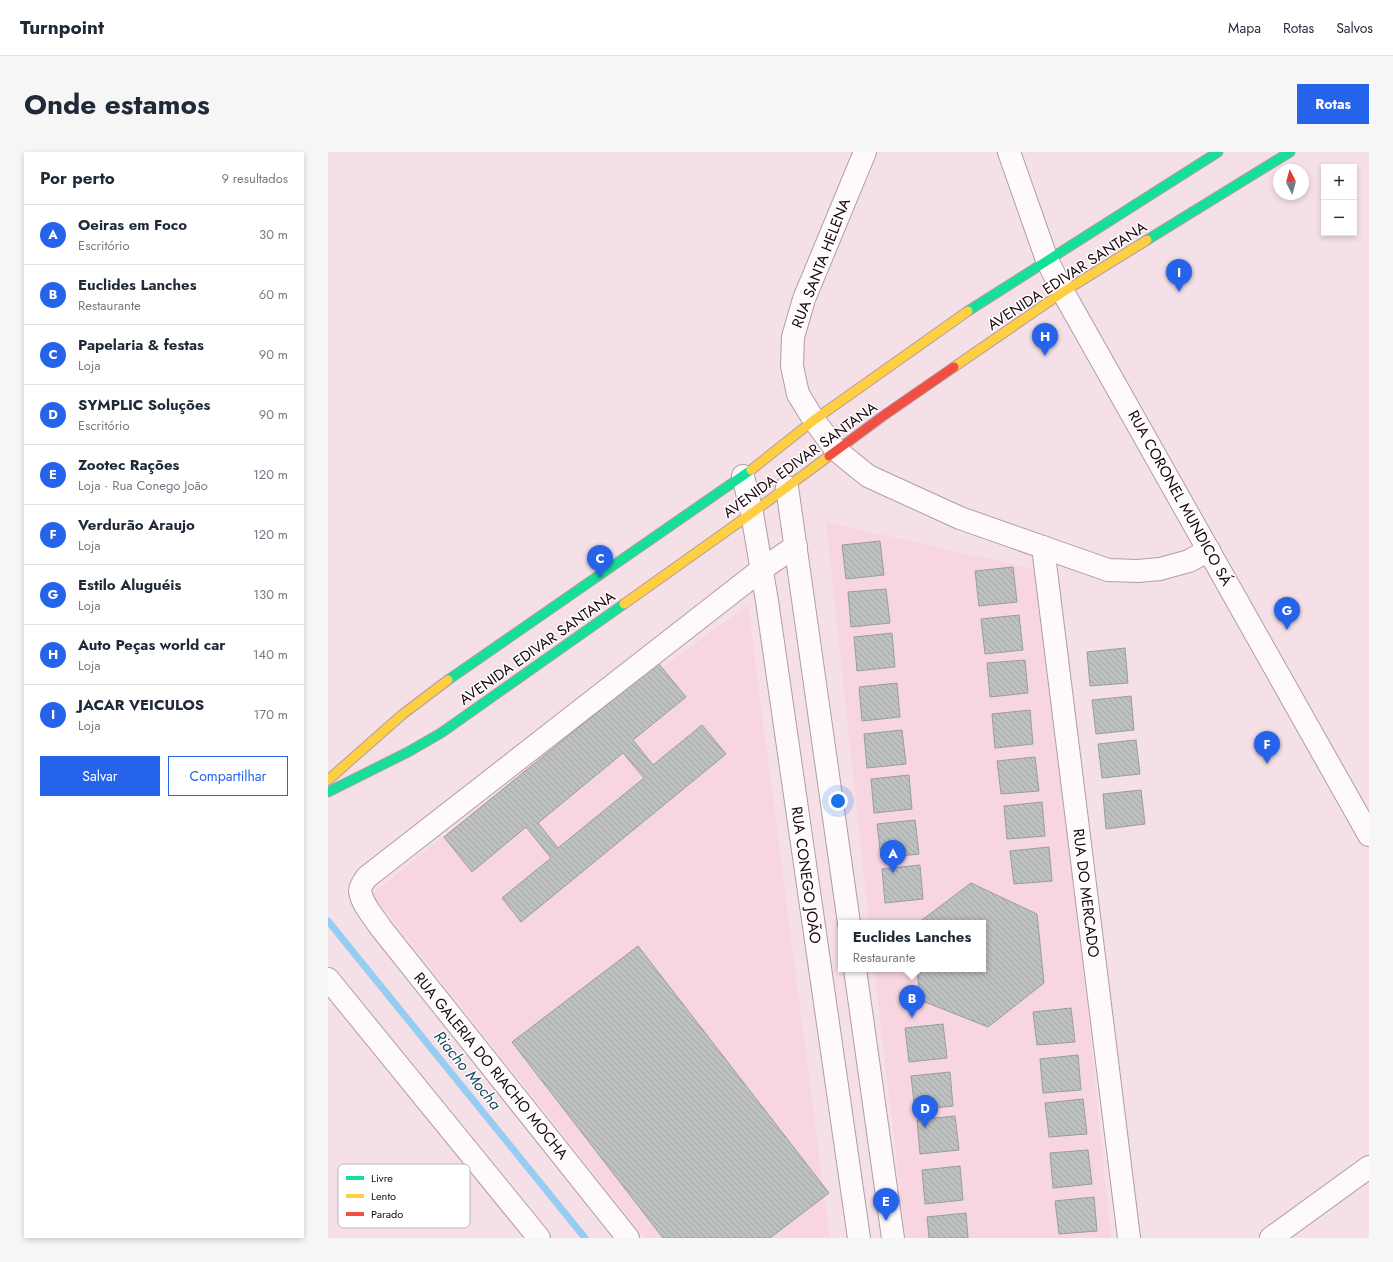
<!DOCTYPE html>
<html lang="pt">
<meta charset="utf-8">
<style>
body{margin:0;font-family:Jost,sans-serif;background:#f6f6f7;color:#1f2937}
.controls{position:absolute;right:12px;top:12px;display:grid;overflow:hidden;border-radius:0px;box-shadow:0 2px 6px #0003}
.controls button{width:36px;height:36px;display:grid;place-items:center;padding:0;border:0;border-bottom:1px solid #e0e1e3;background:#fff;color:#1f2937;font:20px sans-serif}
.compass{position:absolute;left:945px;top:12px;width:36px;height:36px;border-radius:50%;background:#fff;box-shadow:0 2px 6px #0003;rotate:354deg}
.you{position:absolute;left:510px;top:649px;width:14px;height:14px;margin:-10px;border:3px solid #fff;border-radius:50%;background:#1a73e8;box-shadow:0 0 0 6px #1a73e833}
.badge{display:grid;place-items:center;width:26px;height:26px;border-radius:50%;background:#2563eb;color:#fff;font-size:13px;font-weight:700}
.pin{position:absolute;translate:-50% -33px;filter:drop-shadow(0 1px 2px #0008)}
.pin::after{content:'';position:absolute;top:21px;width:14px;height:12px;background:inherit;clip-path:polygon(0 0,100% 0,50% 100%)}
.popup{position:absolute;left:510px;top:768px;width:148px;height:52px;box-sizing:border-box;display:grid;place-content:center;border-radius:0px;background:#fff;filter:drop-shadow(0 1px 3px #0005);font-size:13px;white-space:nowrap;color:#747a83}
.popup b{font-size:15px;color:#1f2937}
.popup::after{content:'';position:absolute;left:50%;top:100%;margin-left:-8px;border:8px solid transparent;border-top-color:#fff}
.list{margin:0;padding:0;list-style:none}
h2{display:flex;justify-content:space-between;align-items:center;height:52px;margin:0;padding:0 16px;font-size:17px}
h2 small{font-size:13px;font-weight:400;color:#747a83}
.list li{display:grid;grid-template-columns:26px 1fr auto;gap:12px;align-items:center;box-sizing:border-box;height:60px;padding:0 16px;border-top:1px solid #e0e1e3}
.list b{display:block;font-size:15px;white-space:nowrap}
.list p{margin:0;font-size:13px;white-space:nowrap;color:#747a83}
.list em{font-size:13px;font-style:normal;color:#747a83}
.actions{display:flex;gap:8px;padding:12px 16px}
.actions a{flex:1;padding:9px 0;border:1px solid #2563eb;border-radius:0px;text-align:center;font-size:14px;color:#2563eb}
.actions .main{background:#2563eb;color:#fff}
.map{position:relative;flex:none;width:1041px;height:1086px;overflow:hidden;border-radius:0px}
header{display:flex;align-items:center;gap:24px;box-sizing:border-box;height:56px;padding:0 20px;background:#fff;border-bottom:1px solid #e0e1e3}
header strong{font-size:19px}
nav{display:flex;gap:22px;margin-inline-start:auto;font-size:14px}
.intro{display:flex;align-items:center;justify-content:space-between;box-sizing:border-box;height:96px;padding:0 24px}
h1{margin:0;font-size:28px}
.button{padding:10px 18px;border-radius:0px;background:#2563eb;color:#fff;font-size:14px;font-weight:700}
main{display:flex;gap:24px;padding:0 24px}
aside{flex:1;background:#fff;border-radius:0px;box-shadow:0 2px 6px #0003}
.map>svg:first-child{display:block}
.built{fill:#f7d6e1}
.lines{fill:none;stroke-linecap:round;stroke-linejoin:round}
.stream{stroke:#98cdf3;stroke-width:7}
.building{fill:url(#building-back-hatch);stroke:#9a9d9e;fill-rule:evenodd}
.street-casing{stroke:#b19da4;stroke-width:24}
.fast-casing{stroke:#b19da4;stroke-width:11}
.slow-casing{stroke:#b19da4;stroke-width:11}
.jam-casing{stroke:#b19da4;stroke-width:11}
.street{stroke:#fefafc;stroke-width:22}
.fast{stroke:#16e098;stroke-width:9}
.slow{stroke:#ffcf43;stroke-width:9}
.jam{stroke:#f24e42;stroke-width:9}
.labels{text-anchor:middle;stroke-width:3;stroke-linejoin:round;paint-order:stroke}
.street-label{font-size:15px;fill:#1b0810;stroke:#fff}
.water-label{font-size:16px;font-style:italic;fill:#174761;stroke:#fff}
.key{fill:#fff;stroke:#bbb5b7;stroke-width:1}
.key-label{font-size:11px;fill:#1b0810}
</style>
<header>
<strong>Turnpoint</strong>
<nav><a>Mapa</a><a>Rotas</a><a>Salvos</a></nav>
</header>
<div class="intro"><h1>Onde estamos</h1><a class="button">Rotas</a></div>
<main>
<aside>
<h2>Por perto<small>9 resultados</small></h2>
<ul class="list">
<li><span class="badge">A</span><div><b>Oeiras em Foco</b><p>Escritório</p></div><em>30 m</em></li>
<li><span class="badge">B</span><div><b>Euclides Lanches</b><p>Restaurante</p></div><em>60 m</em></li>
<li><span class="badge">C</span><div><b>Papelaria &amp; festas</b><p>Loja</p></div><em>90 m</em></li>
<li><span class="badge">D</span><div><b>SYMPLIC Soluções</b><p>Escritório</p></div><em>90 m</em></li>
<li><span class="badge">E</span><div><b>Zootec Rações</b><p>Loja · Rua Conego João</p></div><em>120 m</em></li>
<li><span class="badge">F</span><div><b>Verdurão Araujo</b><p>Loja</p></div><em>120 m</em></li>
<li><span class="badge">G</span><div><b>Estilo Aluguéis</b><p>Loja</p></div><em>130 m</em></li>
<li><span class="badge">H</span><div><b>Auto Peças world car</b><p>Loja</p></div><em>140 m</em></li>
<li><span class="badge">I</span><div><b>JACAR VEICULOS</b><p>Loja</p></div><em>170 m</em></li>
</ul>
<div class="actions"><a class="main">Salvar</a><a>Compartilhar</a></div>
</aside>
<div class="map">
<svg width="1041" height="1086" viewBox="0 0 1041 1086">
<defs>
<pattern id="building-back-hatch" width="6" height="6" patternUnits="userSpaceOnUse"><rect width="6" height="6" fill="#bec1c2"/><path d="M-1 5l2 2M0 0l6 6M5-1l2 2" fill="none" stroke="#a3a4a6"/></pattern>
</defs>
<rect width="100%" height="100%" fill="#f6e0e8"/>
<g class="built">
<path d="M498 370 706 417 739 615 747 733 783 1086H578L546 817H655V771H541Z"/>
<path d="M420 453 502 1086H317L44 742 225 595Z"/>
</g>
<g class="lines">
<path class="stream" d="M0 769 257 1086"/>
</g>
<g class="building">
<path d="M552 389 556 423 518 427 514 393Z"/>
<path d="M685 415 689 450 651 454 647 419Z"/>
<path d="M558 437 562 471 523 475 520 440Z"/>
<path d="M691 463 695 498 657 502 653 467Z"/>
<path d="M564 481 567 515 529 519 526 485Z"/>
<path d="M797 496 800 531 762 534 759 500Z"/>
<path d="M697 508 700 541 662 545 659 511Z"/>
<path d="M330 511 358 545 305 588 325 613 374 573 398 602 193 770 174 746 223 706 198 675 144 720 116 685ZM295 601 316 626 230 696 210 671Z"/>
<path d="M569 531 572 565 534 569 531 535Z"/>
<path d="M803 544 806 578 768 582 764 548Z"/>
<path d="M702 558 705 592 667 596 664 562Z"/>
<path d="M574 578 578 612 539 616 536 582Z"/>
<path d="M808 588 812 622 774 626 770 592Z"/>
<path d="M707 605 711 639 673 642 669 609Z"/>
<path d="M581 623 584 657 546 661 543 627Z"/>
<path d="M813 638 817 672 778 677 775 642Z"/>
<path d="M714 650 717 684 679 687 676 654Z"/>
<path d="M587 668 591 702 553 706 549 672Z"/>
<path d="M721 695 724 729 686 732 682 699Z"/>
<path d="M592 713 595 747 557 751 554 717Z"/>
<path d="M643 731 709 762 716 831 660 875 592 848 589 817H655V771H590Z"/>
<path d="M310 794 501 1041 442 1086H335L184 890Z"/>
<path d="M743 856 747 890 709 893 705 860Z"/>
<path d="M615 872 619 906 581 910 577 876Z"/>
<path d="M750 903 753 938 715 941 712 907Z"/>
<path d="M622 920 625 954 587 958 583 924Z"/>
<path d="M755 947 759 982 721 985 717 951Z"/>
<path d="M627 964 631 998 592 1002 589 968Z"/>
<path d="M760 998 764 1032 725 1036 722 1001Z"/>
<path d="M632 1014 635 1048 597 1052 594 1018Z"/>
<path d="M766 1045 769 1079 731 1082 727 1049Z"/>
<path d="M638 1061 640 1086H601L599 1065Z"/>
</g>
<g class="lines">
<g class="street-casing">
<g id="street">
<path d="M537 0 476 147 465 185 464 214 470 242 486 268 508 298 540 324 632 366 780 418 810 419 832 417 861 409 881 398"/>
<path d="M681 0 719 108 735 140 1041 683"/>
<path d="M415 324 424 361 439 449 531 1086"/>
<path d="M459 335 521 771"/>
<path d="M715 395 801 1086"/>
<path d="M527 817 565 1086"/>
<path d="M0 827 211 1086"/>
<path d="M300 1086 53 776C46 765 34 753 32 739 32 734 36 729 39 725L434 417 468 394"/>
<path d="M943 1086 1041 1015"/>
</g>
</g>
<g class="fast-casing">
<g id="fast">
<path d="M819 88 962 0"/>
<path d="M640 159 890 0"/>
<path d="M120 528 423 318"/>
<path d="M0 640 80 600 113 581 296 452"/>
</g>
</g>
<g class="slow-casing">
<g id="slow">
<path d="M626 215 735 140 819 88"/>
<path d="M423 318 486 268 640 159"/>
<path d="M296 452 424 361 501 304"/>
<path d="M0 628 75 562 120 528"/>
</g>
</g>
<g class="jam-casing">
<path id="jam" d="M501 304 555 264 626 215"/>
</g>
<use href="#street" class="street"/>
<use href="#fast" class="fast"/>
<use href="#slow" class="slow"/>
<use href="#jam" class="jam"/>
</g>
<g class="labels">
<g class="street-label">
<text transform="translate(493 111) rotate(-69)" y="5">RUA SANTA HELENA</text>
<text transform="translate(739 124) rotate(-33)" y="5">AVENIDA EDIVAR SANTANA</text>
<text transform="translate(472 308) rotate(-36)" y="5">AVENIDA EDIVAR SANTANA</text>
<text transform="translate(852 346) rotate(61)" y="5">RUA CORONEL MUNDICO SÁ</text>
<text transform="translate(209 496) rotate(-35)" y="5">AVENIDA EDIVAR SANTANA</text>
<text transform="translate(478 723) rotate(82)" y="5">RUA CONEGO JOÃO</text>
<text transform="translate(758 741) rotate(83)" y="5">RUA DO MERCADO</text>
<text transform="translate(163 914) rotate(51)" y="5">RUA GALERIA DO RIACHO MOCHA</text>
</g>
<g class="water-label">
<text transform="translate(140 918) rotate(51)" y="6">Riacho Mocha</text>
</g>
</g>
<rect x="10" y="1012" width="132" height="64" rx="6" class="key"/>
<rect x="18" y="1024" width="18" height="4" fill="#16e098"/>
<rect x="18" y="1042" width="18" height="4" fill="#ffcf43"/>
<rect x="18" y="1060" width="18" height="4" fill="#f24e42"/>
<g class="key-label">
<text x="43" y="1030">Livre</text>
<text x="43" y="1048">Lento</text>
<text x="43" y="1066">Parado</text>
</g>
</svg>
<div class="controls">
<button>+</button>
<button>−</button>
</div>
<svg class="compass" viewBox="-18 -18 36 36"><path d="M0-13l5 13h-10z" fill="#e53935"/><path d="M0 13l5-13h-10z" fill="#747a83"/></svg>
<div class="you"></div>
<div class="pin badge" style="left:565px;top:721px">A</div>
<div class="pin badge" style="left:584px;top:866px">B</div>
<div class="popup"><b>Euclides Lanches</b>Restaurante</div>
<div class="pin badge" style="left:272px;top:426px">C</div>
<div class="pin badge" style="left:597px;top:976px">D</div>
<div class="pin badge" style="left:558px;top:1069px">E</div>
<div class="pin badge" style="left:939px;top:612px">F</div>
<div class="pin badge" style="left:959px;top:478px">G</div>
<div class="pin badge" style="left:717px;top:204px">H</div>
<div class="pin badge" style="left:851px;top:140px">I</div>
</div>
</main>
